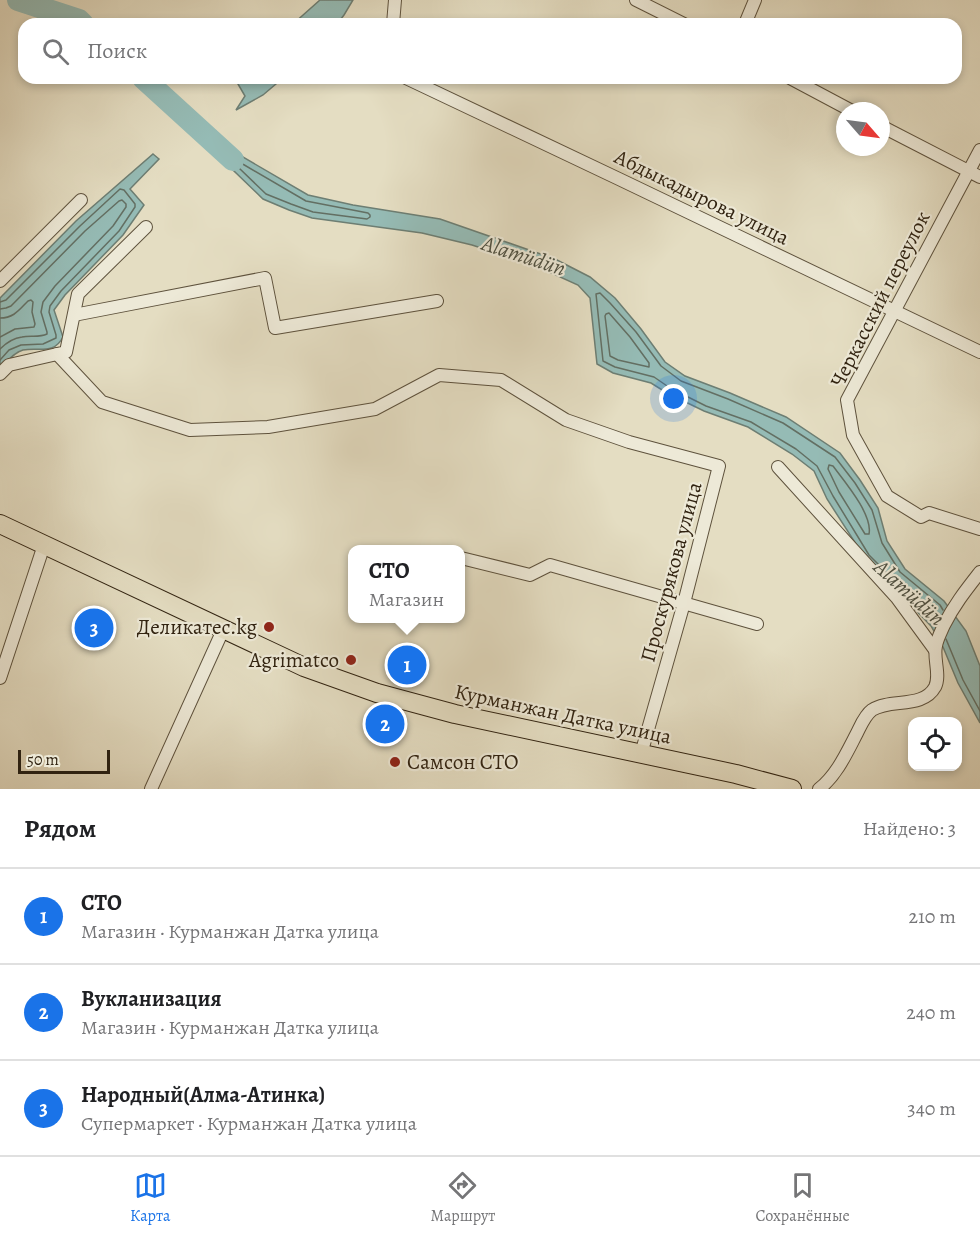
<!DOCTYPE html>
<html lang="ru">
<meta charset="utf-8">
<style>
body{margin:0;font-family:Alegreya,serif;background:#f6f6f6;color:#202124}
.controls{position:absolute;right:18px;bottom:18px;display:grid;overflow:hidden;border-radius:12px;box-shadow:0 3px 9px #0003}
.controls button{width:54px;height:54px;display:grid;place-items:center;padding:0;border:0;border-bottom:2px solid #e0e0e0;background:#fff;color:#202124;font:30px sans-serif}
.compass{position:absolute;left:836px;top:102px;width:54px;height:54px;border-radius:50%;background:#fff;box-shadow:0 3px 9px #0003;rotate:118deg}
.scale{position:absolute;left:18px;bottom:15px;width:92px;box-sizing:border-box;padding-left:6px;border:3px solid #312311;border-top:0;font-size:16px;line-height:21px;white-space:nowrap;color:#312311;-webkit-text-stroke:4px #ede9d7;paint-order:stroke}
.you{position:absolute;left:674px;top:399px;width:21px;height:21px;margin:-15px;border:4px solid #fff;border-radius:50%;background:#1a73e8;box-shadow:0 0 0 9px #1a73e833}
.badge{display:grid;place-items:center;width:39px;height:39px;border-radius:50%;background:#1a73e8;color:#fff;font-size:20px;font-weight:700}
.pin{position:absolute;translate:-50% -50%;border:3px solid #fff;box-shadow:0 2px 6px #0006}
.popup{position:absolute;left:348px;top:545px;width:117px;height:78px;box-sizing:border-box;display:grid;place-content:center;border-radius:12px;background:#fff;filter:drop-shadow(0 2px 4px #0005);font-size:20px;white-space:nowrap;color:#757577}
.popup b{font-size:22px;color:#202124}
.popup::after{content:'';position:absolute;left:50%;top:100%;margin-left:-12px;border:12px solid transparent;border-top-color:#fff}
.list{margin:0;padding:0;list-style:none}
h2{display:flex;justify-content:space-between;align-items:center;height:78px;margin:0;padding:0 24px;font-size:26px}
h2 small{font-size:20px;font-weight:400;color:#757577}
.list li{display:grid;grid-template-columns:39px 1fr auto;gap:18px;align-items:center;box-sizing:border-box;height:96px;padding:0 24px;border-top:2px solid #e0e0e0}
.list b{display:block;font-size:22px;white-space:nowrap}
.list p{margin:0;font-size:20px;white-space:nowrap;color:#757577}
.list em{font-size:20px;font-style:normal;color:#757577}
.icon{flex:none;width:33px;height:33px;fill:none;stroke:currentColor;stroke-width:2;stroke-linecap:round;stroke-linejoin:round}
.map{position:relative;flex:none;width:980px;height:789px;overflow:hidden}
.search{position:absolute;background:#fff;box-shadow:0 3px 9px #0003;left:18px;right:18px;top:18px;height:66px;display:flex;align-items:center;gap:15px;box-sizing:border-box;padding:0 21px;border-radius:18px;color:#757577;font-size:22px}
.sheet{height:366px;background:#fff}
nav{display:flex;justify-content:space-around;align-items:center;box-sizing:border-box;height:84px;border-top:2px solid #e0e0e0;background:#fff;font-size:16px;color:#757577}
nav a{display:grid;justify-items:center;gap:3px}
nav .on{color:#1a73e8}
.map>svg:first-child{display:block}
.water{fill:#95bbb5;stroke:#6d7e73;stroke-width:1.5}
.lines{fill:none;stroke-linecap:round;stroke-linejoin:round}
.shore{stroke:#636f63;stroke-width:1.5}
.river{stroke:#95bbb5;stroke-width:22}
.minor-casing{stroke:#5e523d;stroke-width:14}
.primary-casing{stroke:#312311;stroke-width:20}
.minor{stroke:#ede9d7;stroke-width:12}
.primary{stroke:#e4ddc2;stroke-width:18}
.poi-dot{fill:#8f2418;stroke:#ede9d7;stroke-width:2}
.labels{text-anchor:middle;stroke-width:4.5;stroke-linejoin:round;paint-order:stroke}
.street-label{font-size:21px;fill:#312311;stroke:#ede9d7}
.poi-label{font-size:21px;fill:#312311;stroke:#ede9d7;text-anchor:end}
.water-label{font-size:22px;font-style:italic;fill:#4f5142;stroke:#ede9d7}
</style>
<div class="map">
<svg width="980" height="789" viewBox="0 0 980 789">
<rect width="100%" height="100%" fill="#e4ddc2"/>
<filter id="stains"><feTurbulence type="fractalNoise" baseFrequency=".00333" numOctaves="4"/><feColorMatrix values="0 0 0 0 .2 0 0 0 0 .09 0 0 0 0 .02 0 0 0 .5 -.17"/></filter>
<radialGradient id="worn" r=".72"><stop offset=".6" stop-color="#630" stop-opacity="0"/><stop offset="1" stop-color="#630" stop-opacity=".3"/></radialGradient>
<g class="water">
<path d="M320 0H353L344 15 337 24H293Z"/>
<path d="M243 78H283L263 95 236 110 245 96 238 84Z"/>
<path d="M217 135 236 153 308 195 353 205 440 219 555 259 590 277 615 298 641 329 665 362 685 376 730 393 786 417 840 453 860 480 878 508 887 541 905 569 944 601 966 631 980 666V723L958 683 943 647 931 626 865 558 827 499 814 471 792 454 748 427 704 411 667 393 651 383 613 373 597 364 590 298 578 285 536 266 472 245 422 233 312 218 289 210 263 199 205 143Z"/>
<path d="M153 154 159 159 130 189 144 205 123 235 65 295 54 310 63 337C54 355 39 347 23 350 14 352 7 362 0 369V298L76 221Z"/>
</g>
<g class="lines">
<g class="shore">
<path d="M241 163 306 201 368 213 370 215V217L367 219 313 212 291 204 266 194 239 168V165Z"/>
<path d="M0 302 6 300 80 226 120 189 124 190 135 204V207L119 231 61 291 50 306 49 312 56 335V338L43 344 21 345 9 350 0 360"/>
<path d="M0 309 6 308 11 306 85 231 119 201 122 200 126 204V207L113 226 55 286 43 302 41 312 47 332V334C39 338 30 335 22 337 14 338 6 343 0 349"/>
<path d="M609 313 630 337 649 363V367L618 360 610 356 605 316 606 314Z"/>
<path d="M0 318C14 318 19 310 28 301L31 300 33 302 32 312 35 324 34 327 15 329 0 337"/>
<path d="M829 465 833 466C845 482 873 515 869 534H865L839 492 828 469Z"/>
<path d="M937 623 869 555 833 496 817 466 796 449 751 422 706 406 670 388 654 377 615 367 603 361 596 294 600 293 610 303 636 332 661 366 681 381 728 399 783 423 835 457 855 483 872 510 882 543 900 572 940 605 943 610"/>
<path d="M946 639 963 680 980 711"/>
</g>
<g class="river">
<path d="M18 0 79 20 83 24"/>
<path d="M143 78 233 160"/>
</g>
<g class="minor-casing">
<g id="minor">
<path d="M636 0 684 24"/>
<path d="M393 24 395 0"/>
<path d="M745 24 755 0"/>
<path d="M406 78 619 179 980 352"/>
<path d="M790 78 852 111"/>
<path d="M881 126 980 177"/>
<path d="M980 150 847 400 853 435 887 496 921 517 929 513 980 529"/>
<path d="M0 281 81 200"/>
<path d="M74 315 265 278 275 328 437 301"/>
<path d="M57 354 102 402 190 430 268 427 375 409 439 375 501 380 566 420 629 442 719 466 684 603 641 754"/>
<path d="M0 374 9 365 66 352 78 294 146 227"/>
<path d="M778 467 897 598 935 650"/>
<path d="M461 558 530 575 550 565 757 624"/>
<path d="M0 678 44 545"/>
<path d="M151 789 223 630"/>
<path d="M819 789C837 775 847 752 857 733 861 725 865 715 872 710 890 698 923 709 935 687 941 675 933 659 936 646 937 639 941 632 944 625 954 605 966 590 980 572"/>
</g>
</g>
<g class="primary-casing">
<path id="primary" d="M0 524 304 667 377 693 455 714 736 774 792 789"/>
</g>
<use href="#minor" class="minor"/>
<use href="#primary" class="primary"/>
</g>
<g class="poi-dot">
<circle cx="269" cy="627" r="6"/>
<circle cx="351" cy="660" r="6"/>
<circle cx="395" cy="762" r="6"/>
</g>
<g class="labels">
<g class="street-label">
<text transform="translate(702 197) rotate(26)" y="7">Абдыкадырова улица</text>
<text transform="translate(880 299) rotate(-63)" y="7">Черкасский переулок</text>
<text transform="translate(671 572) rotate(-75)" y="7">Проскурякова улица</text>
<text transform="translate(563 714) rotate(12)" y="7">Курманжан Датка улица</text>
</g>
<g class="poi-label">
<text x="257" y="634">Деликатес.kg</text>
<text x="339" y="667">Agrimatco</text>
<text x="407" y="769" text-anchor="start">Самсон СТО</text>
</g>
<g class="water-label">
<text transform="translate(524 255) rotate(18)" y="8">Alamüdün</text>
<text transform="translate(910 592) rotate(42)" y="8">Alamüdün</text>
</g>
</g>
<rect width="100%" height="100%" filter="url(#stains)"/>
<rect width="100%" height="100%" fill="url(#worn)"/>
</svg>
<div class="controls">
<button><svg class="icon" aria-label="locate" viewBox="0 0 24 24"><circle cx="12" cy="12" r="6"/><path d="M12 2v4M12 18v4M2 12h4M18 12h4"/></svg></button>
</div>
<svg class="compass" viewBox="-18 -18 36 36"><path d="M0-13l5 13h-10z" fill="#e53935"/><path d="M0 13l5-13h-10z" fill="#757577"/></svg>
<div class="scale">50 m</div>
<div class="you"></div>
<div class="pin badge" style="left:407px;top:665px">1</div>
<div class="popup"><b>СТО</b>Магазин</div>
<div class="pin badge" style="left:385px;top:724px">2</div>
<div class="pin badge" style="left:94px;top:628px">3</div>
<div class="search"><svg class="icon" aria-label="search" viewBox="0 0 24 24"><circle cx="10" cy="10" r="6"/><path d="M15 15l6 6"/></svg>Поиск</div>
</div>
<section class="sheet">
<h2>Рядом<small>Найдено: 3</small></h2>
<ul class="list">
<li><span class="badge">1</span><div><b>СТО</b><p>Магазин · Курманжан Датка улица</p></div><em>210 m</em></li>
<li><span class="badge">2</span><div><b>Вукланизация</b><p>Магазин · Курманжан Датка улица</p></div><em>240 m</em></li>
<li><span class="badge">3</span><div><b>Народный(Алма-Атинка)</b><p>Супермаркет · Курманжан Датка улица</p></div><em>340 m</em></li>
</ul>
</section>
<nav>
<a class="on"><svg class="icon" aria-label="map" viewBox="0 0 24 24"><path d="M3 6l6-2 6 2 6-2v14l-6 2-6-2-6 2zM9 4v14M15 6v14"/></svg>Карта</a>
<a><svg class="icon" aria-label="directions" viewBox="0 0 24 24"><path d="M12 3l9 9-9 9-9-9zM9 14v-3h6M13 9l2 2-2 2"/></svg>Маршрут</a>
<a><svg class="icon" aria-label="saved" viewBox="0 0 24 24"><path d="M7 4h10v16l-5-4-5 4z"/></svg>Сохранённые</a>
</nav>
